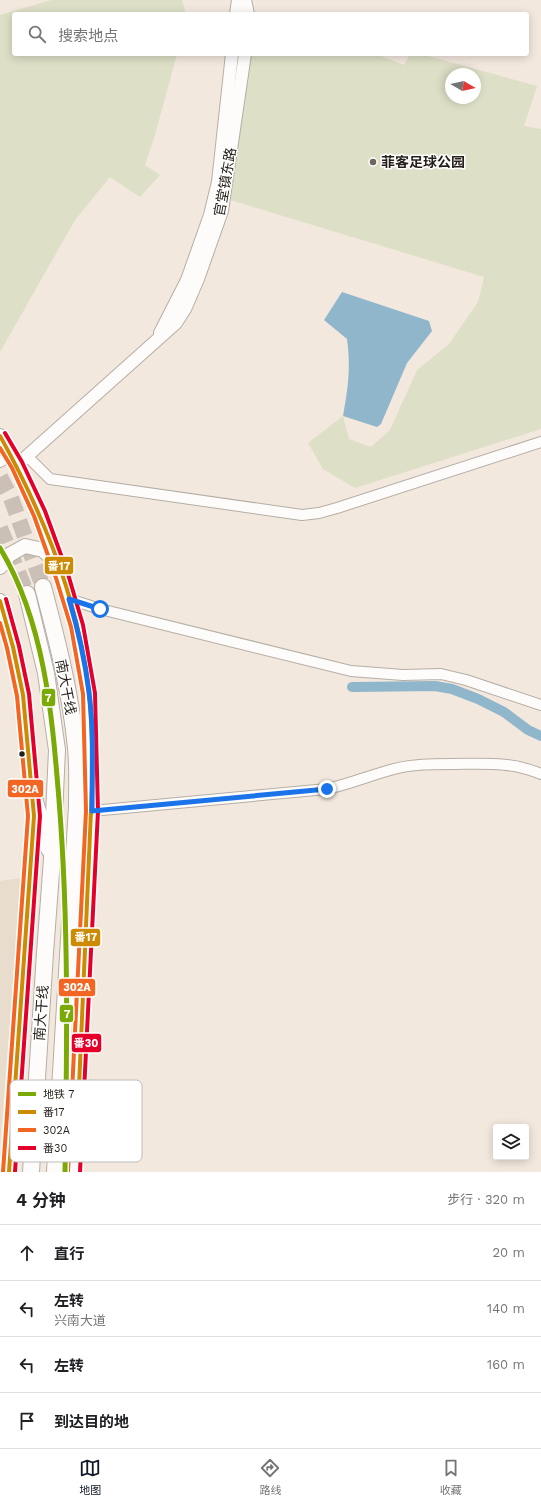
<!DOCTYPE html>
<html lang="zh">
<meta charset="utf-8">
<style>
body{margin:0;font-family:"Work Sans","Noto Sans SC",sans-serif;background:#f6f6f6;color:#202124}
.controls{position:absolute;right:12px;bottom:12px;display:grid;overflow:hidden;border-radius:4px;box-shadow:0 2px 10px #0003}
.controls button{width:36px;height:36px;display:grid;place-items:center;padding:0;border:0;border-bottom:1px solid #e0e0e0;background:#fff;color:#202124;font:20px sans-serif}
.compass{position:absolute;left:445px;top:68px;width:36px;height:36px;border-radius:50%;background:#fff;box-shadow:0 2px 10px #0003;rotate:99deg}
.stop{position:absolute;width:12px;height:12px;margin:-9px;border:3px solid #1a73e8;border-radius:50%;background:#fff}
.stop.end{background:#1a73e8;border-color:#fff;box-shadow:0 1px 4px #0008}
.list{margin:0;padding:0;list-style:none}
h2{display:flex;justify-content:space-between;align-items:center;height:52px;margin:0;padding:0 16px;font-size:17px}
h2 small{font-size:13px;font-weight:400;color:#757577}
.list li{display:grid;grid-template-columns:26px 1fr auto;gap:12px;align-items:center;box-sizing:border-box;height:56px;padding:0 16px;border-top:1px solid #e0e0e0}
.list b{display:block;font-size:15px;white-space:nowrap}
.list p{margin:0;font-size:13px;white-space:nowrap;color:#757577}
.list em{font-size:13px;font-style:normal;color:#757577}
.icon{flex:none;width:22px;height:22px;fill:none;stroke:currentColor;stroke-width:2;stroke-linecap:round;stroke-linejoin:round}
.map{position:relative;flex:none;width:541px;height:1172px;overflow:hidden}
.search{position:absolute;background:#fff;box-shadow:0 2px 10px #0003;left:12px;right:12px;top:12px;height:44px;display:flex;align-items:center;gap:10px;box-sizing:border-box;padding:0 14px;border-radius:4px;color:#757577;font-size:15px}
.sheet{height:276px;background:#fff}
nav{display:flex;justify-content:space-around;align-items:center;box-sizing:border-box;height:56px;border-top:1px solid #e0e0e0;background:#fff;font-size:11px;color:#757577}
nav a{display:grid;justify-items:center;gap:2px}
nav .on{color:#111827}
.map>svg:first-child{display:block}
.education{fill:#e8dccd}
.green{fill:#dddfc6;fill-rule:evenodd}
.water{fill:#90b6cb}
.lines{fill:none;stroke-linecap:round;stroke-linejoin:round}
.canal{stroke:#90b6cb;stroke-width:10}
.trunk-tunnel{stroke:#cac0b7;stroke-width:16;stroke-dasharray:16 8;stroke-linecap:butt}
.minor-casing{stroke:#b6aea6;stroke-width:12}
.tertiary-casing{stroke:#b6aea6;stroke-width:14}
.secondary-casing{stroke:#b6aea6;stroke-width:16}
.trunk-casing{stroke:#b6aea6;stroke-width:18}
.minor{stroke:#fdfcfa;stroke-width:10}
.tertiary{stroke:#fdfcfa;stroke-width:12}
.secondary{stroke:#fdfcfa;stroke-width:14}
.trunk{stroke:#fdfcfa;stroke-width:16}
.bus-1-casing{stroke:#fff;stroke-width:7}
.bus-2-casing{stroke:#fff;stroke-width:7}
.bus-3-casing{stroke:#fff;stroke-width:7}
.bus-1{stroke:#cd8b05;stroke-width:4}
.bus-2{stroke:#f26522;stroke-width:4}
.bus-3{stroke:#e4002b;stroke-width:4}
.metro-1-casing{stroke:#fff;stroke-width:8}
.metro-1{stroke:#7ba906;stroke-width:5}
.route{stroke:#1a73e8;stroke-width:5}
.poi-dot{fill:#6e655e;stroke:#fff;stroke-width:1.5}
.bus-dot{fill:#261f19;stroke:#fff;stroke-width:1.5}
.labels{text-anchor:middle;stroke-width:3;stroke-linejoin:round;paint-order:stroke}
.poi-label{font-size:14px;font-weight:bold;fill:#261f19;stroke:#fff;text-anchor:start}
.street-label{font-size:14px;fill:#261f19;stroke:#fff}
.key{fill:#fff;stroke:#bebcba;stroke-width:1}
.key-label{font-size:11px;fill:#261f19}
.line-badge{stroke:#fff;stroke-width:1.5}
.badge-label{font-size:11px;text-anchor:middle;font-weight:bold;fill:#fff}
</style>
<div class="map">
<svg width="541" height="1172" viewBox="0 0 541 1172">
<rect width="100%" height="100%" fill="#f3e8de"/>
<path class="education" d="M21 878 0 1147V881Z"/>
<g class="green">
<path d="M51 0H182L186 14H14V54H177L155 135 145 165 160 175 140 197 110 177 75 220 0 352V15Z"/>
<path d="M249 54H376L404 65 410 54H421L537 86 524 126 541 129V429L355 488 323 469 308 443 343 416 349 439 371 447 390 430 417 370 449 344 478 302 484 277 227 199ZM451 74H475V98H451Z"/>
</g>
<path class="water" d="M342 292 429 321 432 331 407 363 381 424 377 427 343 416C348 388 351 368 347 339L324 320Z"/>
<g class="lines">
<path class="canal" d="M352 687 435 686 452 689 478 699 504 712 528 730 541 736"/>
<g class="trunk-tunnel">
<path d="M0 477 11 498 43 587"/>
<path d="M0 528 27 594"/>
</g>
<g class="minor-casing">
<g id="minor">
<path d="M27 456 50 479 302 515 319 513 337 508 541 442"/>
<path d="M0 462 11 455"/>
<path d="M69 599 100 609 351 671 403 675 441 674 466 680 541 705"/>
<path d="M92 811 327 789C350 784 371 775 394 769 413 764 432 764 451 764 483 764 511 761 541 774"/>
</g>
</g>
<g class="tertiary-casing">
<g id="tertiary">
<path d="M245 0 248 14"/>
<path d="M236 14 238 0"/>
<path d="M160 333 187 280 210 215 218 182 232 54"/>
<path d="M17 465 176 323 185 309 198 279 222 211 245 54"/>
</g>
</g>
<g class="secondary-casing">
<g id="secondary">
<path d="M0 436 17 465 40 514 62 576 77 626 89 693 91 743 92 811 74 1172"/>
<path d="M0 567 9 555 25 546 43 550 56 562"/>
<path d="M0 601 13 647 23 695 34 816 9 1172"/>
</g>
</g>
<g class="trunk-casing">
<g id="trunk">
<path d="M43 587C57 640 71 694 76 748 78 767 77 787 77 806L55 1172"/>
<path d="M27 594 46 673 57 750 52 859 45 953 31 1172"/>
<path d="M32 791 49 849"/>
<path d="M79 891 90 853"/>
</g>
</g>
<use href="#minor" class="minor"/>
<use href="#tertiary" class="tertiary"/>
<use href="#secondary" class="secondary"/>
<use href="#trunk" class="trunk"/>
<g class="bus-1-casing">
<g id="bus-1">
<path d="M0 436C39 506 70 580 84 659 92 701 93 745 92 788L78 1110"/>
<path d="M0 601 13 647 23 695 34 816 9 1172"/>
</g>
</g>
<g class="bus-2-casing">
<g id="bus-2">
<path d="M0 448 12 468 34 516 56 578 71 627 83 694 86 811 68 1172"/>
<path d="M0 623 7 648 17 696 28 816 3 1172"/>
</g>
</g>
<g class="bus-3-casing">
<g id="bus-3">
<path d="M5 433 22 462 45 511 68 574 83 625 95 693 98 811 80 1172"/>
<path d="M6 599 19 646 29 694 40 816 15 1172"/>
</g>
</g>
<use href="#bus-1" class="bus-1"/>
<use href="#bus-2" class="bus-2"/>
<use href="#bus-3" class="bus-3"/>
<g class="metro-1-casing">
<path id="metro-1" d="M0 548C45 623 52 715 59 800 69 924 67 1048 65 1172"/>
</g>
<use href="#metro-1" class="metro-1"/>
</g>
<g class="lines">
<path class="route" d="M100 609 69 599C78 629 85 661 89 692 94 731 92 772 92 811L327 789"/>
</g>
<circle class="poi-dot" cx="373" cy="162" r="4"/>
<circle class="bus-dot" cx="22" cy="754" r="3.5"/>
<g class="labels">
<g class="poi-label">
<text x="381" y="167">菲客足球公园</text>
</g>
<g class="street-label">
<text transform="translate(225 182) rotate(-80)" y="5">官堂镇东路</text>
<text transform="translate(66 687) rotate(79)" y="5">南大干线</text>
<text transform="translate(41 1013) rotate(-86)" y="5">南大干线</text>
</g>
</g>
<rect x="10" y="1080" width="132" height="82" rx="6" class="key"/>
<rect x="18" y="1092" width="18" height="4" fill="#7ba906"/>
<rect x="18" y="1110" width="18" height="4" fill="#cd8b05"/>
<rect x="18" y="1128" width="18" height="4" fill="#f26522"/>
<rect x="18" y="1146" width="18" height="4" fill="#e4002b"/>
<g class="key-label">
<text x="43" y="1098">地铁 7</text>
<text x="43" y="1116">番17</text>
<text x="43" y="1134">302A</text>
<text x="43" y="1152">番30</text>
</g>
<g class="line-badge">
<rect x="44" y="556" width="30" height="19" rx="4" fill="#cd8b05"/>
<rect x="41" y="688" width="15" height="19" rx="4" fill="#7ba906"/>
<rect x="7" y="779" width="37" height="19" rx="4" fill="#f26522"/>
<rect x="70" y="928" width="31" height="19" rx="4" fill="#cd8b05"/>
<rect x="58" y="978" width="38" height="19" rx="4" fill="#f26522"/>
<rect x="59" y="1004" width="15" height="19" rx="4" fill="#7ba906"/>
<rect x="71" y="1033" width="31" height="20" rx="4" fill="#e4002b"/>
</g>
<g class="badge-label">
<text x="59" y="570">番17</text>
<text x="48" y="702">7</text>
<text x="25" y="793">302A</text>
<text x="86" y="941">番17</text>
<text x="77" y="991">302A</text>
<text x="67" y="1018">7</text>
<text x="86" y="1047">番30</text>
</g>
</svg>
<div class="controls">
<button><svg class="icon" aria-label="layers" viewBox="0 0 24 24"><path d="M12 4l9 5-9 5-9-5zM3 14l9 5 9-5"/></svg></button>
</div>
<svg class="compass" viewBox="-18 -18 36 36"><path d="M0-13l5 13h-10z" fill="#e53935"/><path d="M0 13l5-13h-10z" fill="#757577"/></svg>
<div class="stop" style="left:100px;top:609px"></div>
<div class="stop end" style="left:327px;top:789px"></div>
<div class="search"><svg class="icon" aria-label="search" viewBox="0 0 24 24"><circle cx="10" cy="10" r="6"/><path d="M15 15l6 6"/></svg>搜索地点</div>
</div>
<section class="sheet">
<h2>4 分钟<small>步行 · 320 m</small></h2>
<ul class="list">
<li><svg class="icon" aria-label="ahead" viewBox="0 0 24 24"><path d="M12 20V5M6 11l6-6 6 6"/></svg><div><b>直行</b></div><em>20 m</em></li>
<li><svg class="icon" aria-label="left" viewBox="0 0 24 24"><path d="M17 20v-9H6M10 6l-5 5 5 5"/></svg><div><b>左转</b><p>兴南大道</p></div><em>140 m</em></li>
<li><svg class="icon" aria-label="left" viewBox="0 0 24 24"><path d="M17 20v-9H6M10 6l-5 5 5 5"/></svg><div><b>左转</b></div><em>160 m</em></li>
<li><svg class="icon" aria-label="arrive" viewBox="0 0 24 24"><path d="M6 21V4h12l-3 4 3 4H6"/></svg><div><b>到达目的地</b></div></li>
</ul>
</section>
<nav>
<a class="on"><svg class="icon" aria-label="map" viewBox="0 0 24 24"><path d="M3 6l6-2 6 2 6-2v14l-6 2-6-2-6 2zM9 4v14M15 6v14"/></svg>地图</a>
<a><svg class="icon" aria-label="directions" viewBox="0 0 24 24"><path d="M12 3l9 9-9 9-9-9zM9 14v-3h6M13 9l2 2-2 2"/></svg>路线</a>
<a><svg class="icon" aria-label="saved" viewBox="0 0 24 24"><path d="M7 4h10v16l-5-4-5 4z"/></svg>收藏</a>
</nav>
